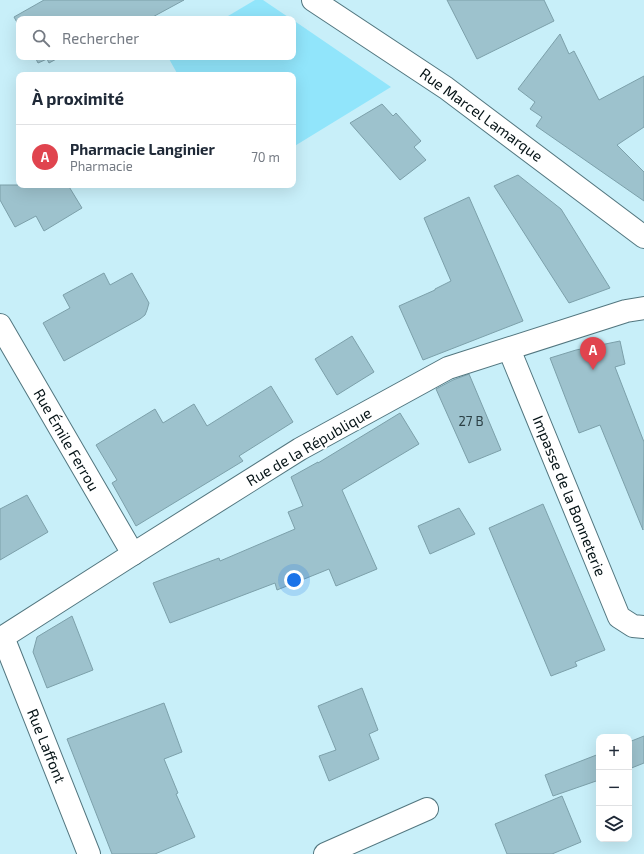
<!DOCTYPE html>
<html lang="fr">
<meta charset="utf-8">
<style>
body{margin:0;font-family:"Exo 2",sans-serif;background:#f6f6f7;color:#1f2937}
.controls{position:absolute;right:12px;bottom:12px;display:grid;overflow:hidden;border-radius:8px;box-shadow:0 4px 16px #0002}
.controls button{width:36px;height:36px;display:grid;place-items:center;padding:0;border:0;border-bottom:1px solid #e0e1e3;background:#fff;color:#1f2937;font:20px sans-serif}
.you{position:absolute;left:294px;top:580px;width:14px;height:14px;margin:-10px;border:3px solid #fff;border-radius:50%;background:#1a73e8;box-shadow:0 0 0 6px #1a73e833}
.badge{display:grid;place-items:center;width:26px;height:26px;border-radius:50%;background:#d93025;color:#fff;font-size:13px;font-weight:700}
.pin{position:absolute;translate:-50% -33px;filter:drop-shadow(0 1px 2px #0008)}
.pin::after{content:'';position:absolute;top:21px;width:14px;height:12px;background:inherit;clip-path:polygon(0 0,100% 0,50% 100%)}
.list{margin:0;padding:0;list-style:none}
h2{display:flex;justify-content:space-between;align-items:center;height:52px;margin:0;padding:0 16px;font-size:17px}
h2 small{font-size:13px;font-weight:400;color:#747a83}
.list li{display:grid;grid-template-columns:26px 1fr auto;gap:12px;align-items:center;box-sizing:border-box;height:64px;padding:0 16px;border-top:1px solid #e0e1e3}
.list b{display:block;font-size:15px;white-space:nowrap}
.list p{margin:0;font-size:13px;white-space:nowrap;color:#747a83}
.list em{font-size:13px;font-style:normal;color:#747a83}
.icon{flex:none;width:22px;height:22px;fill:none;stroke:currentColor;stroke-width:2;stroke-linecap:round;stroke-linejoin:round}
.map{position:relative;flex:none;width:644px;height:854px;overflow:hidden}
.search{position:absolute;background:#fff;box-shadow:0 4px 16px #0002;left:16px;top:16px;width:280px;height:44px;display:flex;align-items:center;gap:10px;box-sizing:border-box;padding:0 14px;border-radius:8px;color:#747a83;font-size:15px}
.panel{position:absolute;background:#fff;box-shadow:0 4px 16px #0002;left:16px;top:72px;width:280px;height:116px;border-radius:8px}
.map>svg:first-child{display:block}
.green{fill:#91e5fb}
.building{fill:#9dc2cd;stroke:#7ca0aa}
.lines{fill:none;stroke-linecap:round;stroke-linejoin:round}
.minor-casing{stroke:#52767f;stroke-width:24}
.minor{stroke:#fff;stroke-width:22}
.labels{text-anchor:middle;stroke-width:4;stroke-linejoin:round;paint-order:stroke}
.number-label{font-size:13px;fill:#2b3f44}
.street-label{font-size:15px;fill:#051316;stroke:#fff}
</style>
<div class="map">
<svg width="644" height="854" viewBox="0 0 644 854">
<rect width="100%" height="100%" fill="#c8eff9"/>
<g class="green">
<path d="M255 0H263L291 19H223Z"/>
<path d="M293 20 391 87 293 147V75H178L168 57H293Z"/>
</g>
<g class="building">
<path d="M44 0H184L149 19H19V26L14 17Z"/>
<path d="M447 0H544L554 21 477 59Z"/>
<path d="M560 34 569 54 574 51 599 100 644 76V127L617 145 644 172V201L536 126 542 117 530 109 535 102 518 89Z"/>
<path d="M35 57H60L49 63 47 59 38 63Z"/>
<path d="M382 104 393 116 396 113 421 141 414 147 426 160 400 180 350 123Z"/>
<path d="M518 175 561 209 610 288 569 303 494 186Z"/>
<path d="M0 185H68L82 208 44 231 36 216 15 227 0 200Z"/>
<path d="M469 197 523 321 423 360 399 306 435 290V289L451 281 424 218Z"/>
<path d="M104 273 110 285 132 273 149 303 147 310 145 315 140 319 64 361 43 323 70 308 63 295Z"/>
<path d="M352 336 374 372 337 395 315 359Z"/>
<path d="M620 341 625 364 615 367 644 442 643 530 600 425 579 433 550 358 576 350Z"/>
<path d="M469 374 501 450 469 463 436 389 453 380Z"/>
<path d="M271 386 293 422 239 456 243 461 136 526 112 483 117 480 96 445 155 409 163 423 194 404 207 426Z"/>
<path d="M400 413 419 444 342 490 377 569 336 586 329 569 277 590 275 583 170 623 153 583 219 558 220 561 295 529 288 512 303 506 291 477 318 462V463Z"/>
<path d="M27 495 48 532 0 560V509Z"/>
<path d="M543 504 605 650 575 662 577 666 551 676 489 528Z"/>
<path d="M459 508 475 534 430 554 418 526Z"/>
<path d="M72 616 93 670 47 688 33 652 37 637Z"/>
<path d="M362 688 378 730 369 734 379 759 329 781 319 756 336 750 318 706Z"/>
<path d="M164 703 182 752 164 759 178 793 176 794 195 837 155 854H112L67 739Z"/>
<path d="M644 736V763L629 769V742Z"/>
<path d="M599 754V780L553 796 545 775Z"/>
<path d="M562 796 581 842 552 854H507L495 824Z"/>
</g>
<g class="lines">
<g class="minor-casing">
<g id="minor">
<path d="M313 0 446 88 644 237"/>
<path d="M0 325 133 554"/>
<path d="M509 349 619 617 633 626 644 627"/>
<path d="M3 637 89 854"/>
<path d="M0 639 133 554 300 449 448 368 626 311 644 308"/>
<path d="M325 854 427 809"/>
</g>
</g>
<use href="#minor" class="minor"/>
</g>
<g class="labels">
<g class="number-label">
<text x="471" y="426">27 B</text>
</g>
<g class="street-label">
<text transform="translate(481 115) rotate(36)" y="5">Rue Marcel Lamarque</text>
<text transform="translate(66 440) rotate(60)" y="5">Rue Émile Ferrou</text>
<text transform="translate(309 447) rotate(-30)" y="5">Rue de la République</text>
<text transform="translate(569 496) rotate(68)" y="5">Impasse de la Bonneterie</text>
<text transform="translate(46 746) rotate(68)" y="5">Rue Laffont</text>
</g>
</g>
</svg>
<div class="controls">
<button>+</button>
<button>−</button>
<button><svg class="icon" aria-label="layers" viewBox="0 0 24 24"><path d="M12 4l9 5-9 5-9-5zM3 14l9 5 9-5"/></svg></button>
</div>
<div class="you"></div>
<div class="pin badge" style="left:593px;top:370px;background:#e0444e">A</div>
<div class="search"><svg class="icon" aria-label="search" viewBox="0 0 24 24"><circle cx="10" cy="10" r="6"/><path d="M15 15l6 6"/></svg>Rechercher</div>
<section class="panel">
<h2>À proximité<small></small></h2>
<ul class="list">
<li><span class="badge" style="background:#e0444e">A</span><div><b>Pharmacie Langinier</b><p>Pharmacie</p></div><em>70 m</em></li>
</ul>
</section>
</div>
